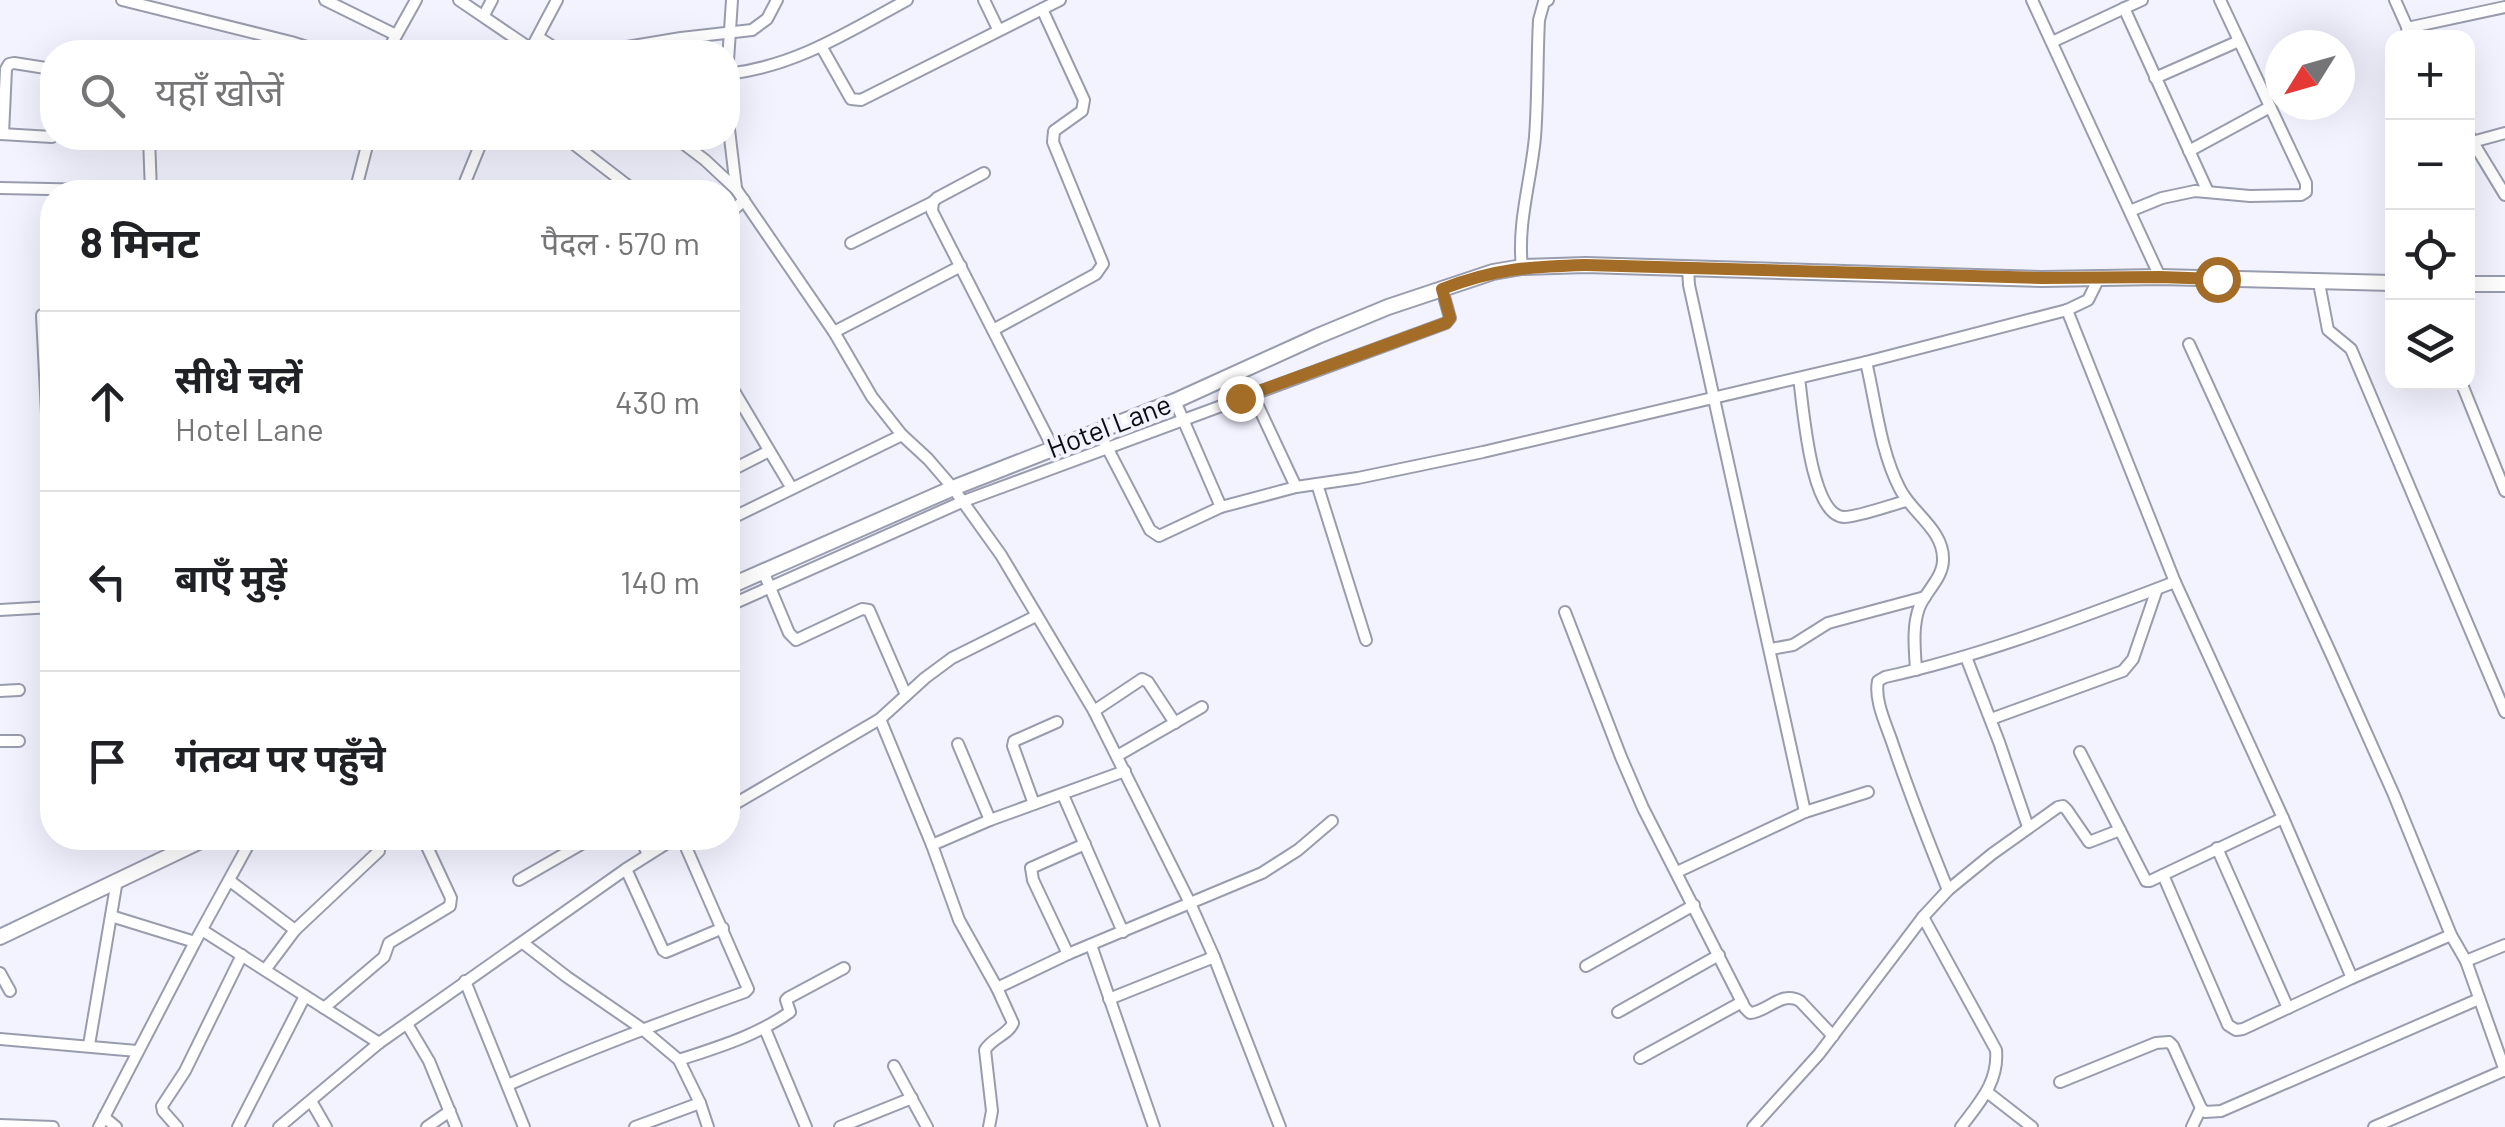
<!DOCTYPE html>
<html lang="hi">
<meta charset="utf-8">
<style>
body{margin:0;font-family:Barlow,"Noto Sans Devanagari",sans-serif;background:#f2f2f2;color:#202124}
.controls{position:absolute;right:30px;top:30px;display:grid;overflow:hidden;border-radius:20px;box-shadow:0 10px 40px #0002}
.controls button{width:90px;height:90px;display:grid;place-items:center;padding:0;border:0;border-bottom:2px solid #e0e0e0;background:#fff;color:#202124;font:50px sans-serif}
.compass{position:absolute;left:2265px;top:30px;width:90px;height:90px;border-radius:50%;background:#fff;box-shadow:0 10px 40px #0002;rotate:233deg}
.stop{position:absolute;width:30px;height:30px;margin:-22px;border:8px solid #a36d28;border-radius:50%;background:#fff}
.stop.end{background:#a36d28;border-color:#fff;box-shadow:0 2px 10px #0008}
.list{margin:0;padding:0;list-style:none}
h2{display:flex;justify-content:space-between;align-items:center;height:130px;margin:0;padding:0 40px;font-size:42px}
h2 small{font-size:32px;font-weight:400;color:#757577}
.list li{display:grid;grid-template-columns:65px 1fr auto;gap:30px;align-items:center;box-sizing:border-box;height:180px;padding:0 40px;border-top:2px solid #e0e0e0}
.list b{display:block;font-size:38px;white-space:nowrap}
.list p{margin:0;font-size:32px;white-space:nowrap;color:#757577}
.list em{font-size:32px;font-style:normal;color:#757577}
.icon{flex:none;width:55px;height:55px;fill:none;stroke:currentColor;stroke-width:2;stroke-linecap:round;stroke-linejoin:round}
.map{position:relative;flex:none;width:2505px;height:1127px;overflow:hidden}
.search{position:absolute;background:#fff;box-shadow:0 10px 40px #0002;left:40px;top:40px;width:700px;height:110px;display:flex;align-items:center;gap:25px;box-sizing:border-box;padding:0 35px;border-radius:40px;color:#757577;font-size:38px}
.panel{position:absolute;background:#fff;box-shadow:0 10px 40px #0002;left:40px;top:180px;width:700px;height:670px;border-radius:40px}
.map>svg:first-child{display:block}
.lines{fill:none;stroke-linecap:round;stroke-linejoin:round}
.street-casing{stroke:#999cad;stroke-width:14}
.secondary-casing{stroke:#999cad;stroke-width:18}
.street{stroke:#fff;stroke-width:10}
.secondary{stroke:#fff;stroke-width:14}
.route{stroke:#a36d28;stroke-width:12}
.labels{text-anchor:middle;stroke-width:8;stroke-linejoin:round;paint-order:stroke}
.street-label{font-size:28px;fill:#0c0d13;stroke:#f2f3ff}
</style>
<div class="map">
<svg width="2505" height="1127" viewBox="0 0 2505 1127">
<rect width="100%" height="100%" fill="#f2f3ff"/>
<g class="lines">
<g class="street-casing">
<g id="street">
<path d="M122 0 291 42 323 52"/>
<path d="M325 0 396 35"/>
<path d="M459 0 531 49 557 0"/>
<path d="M984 0 998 29"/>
<path d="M2032 0 2160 277"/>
<path d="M2395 0 2412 38"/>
<path d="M2124 8 2208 192"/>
<path d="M484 15 492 0"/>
<path d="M2407 28 2505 7"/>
<path d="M538 37 561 52"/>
<path d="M2052 42 2142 0"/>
<path d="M821 46 851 99 861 100 1060 0"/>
<path d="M387 52 416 0"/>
<path d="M597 52 681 38 752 30 767 19 777 0"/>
<path d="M728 61 732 0"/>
<path d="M728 74C796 66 848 32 907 0"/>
<path d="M2155 78 2239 41"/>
<path d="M728 121 736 188"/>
<path d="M1 134 52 137"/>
<path d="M3 134 6 69 9 64 14 63 52 69"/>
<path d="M2468 134 2505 195"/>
<path d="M124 138H149"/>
<path d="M149 138 151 192"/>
<path d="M566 138 636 192"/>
<path d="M676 138 705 160 736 189 834 332 872 397 902 435 928 459 953 488 1001 555 1094 711 1190 903 1214 957 1280 1127"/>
<path d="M2472 142 2505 133"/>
<path d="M2189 151 2270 107"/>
<path d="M984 173 937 198 933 202 932 211 1053 448"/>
<path d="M0 188 195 192"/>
<path d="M355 192 369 138"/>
<path d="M461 192 483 138"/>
<path d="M2130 211 2162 198 2195 191 2250 196 2301 195 2306 192V183L2220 0"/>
<path d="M728 215 744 200"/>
<path d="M851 243 933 202"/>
<path d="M1522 267C1517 223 1531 181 1535 137 1538 98 1537 59 1539 20L1544 2 1548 0"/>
<path d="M1688 268 1689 285 1805 812"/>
<path d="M2319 283 2328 330 2351 349 2505 712"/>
<path d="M2067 310 2175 582 2283 818 2352 978"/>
<path d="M42 315 52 513"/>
<path d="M993 330 1096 274 1103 264 1053 142 1054 131 1082 111 1084 100 1042 9"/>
<path d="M834 332 961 266"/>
<path d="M2189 344 2332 656 2394 795 2451 935 2466 961 2505 1071"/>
<path d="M1866 362C1876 403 1880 451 1900 489 1912 513 1944 530 1943 560 1943 578 1925 592 1919 608 1912 628 1915 650 1916 670"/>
<path d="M1799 378C1803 404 1810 516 1844 517 1858 517 1891 505 1906 501"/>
<path d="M728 381 791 487"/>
<path d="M2461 382 2505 491"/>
<path d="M1252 393 1296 487"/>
<path d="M1175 401 1221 507"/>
<path d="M1098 430 1150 530 1159 536 1221 507 1296 487 1358 478 1483 452 1866 362 2067 310 2088 300 2099 278"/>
<path d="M728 472 769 451"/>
<path d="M1317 484 1366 640"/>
<path d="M728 520 902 435"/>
<path d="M763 571 789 633 796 640 862 609 869 610 906 695"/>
<path d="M728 606 964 501 1446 323 1450 318 1442 289"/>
<path d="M0 610 52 607"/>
<path d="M1565 612 1621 757 1643 808 1745 1008 1750 1013C1768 1012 1781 990 1800 1001L1833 1036"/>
<path d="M1771 649 1793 645 1828 623 1925 597"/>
<path d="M1966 657 1999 742 2028 827"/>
<path d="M0 691 19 690"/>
<path d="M1094 711 1142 679 1148 682 1175 723"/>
<path d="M880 719 932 845 959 920 997 988 1013 1023C1008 1035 992 1038 985 1050L992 1111 989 1127"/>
<path d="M1991 719 2123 671 2133 659 2157 589"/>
<path d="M0 741H19"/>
<path d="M958 744 990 820"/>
<path d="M2080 752 2146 881H2150L2283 818"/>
<path d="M1117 756 1202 707"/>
<path d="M1063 795 1123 932"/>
<path d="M1034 804 1013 746 1014 741 1057 722"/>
<path d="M728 808 880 719 925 678 952 658 1036 616"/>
<path d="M640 838 648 854"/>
<path d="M932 845 990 820 1125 771"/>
<path d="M2217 848 2288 1008"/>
<path d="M626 869 663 950 666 952 723 928"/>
<path d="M1677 872 1805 812 1868 792"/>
<path d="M2163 875 2228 1025 2236 1030 2243 1029 2352 978 2451 935"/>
<path d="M519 880 592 838"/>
<path d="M230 881 295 930"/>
<path d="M1948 890C1928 841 1909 792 1892 742 1886 724 1874 700 1878 681L1885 677C1985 655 2079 618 2175 582"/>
<path d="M111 916 195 942"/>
<path d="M1923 917 1996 1050C1999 1082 1979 1103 1961 1127"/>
<path d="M202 930 379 1043"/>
<path d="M523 943 567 977 641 1028 679 1060 700 1103 708 1127"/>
<path d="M1091 945 1154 1127"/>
<path d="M1068 954 1033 880 1031 868 1085 844"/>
<path d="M2466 961 2505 945"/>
<path d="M1586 966 1694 905"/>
<path d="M265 970 295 930 379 851"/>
<path d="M0 973 10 991"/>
<path d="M465 981 524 1127"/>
<path d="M997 988 1068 954 1262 873 1298 850 1332 821"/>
<path d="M1109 999 1214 957"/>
<path d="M324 1008 384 957 389 943 450 906 451 898 423 838"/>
<path d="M1618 1012 1719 955"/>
<path d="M407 1024 429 1061 456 1127"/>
<path d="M765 1029 806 1127"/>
<path d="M0 1039 137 1051"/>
<path d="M89 1045 117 880"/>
<path d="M1640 1058 1742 1002"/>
<path d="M679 1060C718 1047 756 1036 790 1012L786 1000 788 998 844 968"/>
<path d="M894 1066 927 1127"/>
<path d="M2060 1082 2156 1043 2169 1042 2173 1046 2201 1108 2205 1112 2221 1111 2479 999"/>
<path d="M508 1085C586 1050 665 1021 745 992L748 989 682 838"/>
<path d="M1987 1092 2032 1127"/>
<path d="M311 1101 326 1127"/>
<path d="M104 1117 116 1127"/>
<path d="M0 1125 53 1127"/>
<path d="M99 1127 195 942 252 838"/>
<path d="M177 1127 163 1111 162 1106 185 1071 242 955"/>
<path d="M238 1127 305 996"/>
<path d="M279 1127 379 1043 626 869 675 838"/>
<path d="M427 1127 450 1111"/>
<path d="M635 1127 700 1103"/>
<path d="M840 1127 912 1098"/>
<path d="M1753 1127 1819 1054 1923 917 1948 890 1992 854 2058 807 2063 806 2067 810 2089 842 2120 830"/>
<path d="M2192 1127 2201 1108"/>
<path d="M2374 1127 2505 1070"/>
</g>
</g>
<g class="secondary-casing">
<g id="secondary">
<path d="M2468 284H2505"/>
<path d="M728 587 953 488 1175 401 1318 336 1388 307 1493 272 1522 267 1586 265 2042 279 2160 277 2392 283"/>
<path d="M0 937 207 838"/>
</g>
</g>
<use href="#street" class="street"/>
<use href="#secondary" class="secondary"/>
</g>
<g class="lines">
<path class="route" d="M1240 398 1446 323 1450 318 1442 289C1496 268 1529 267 1586 265L2042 278 2160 277 2217 279"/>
</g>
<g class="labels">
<g class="street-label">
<text transform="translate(1109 426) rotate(-21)" y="10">Hotel Lane</text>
</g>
</g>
</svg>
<div class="controls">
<button>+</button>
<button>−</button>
<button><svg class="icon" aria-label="locate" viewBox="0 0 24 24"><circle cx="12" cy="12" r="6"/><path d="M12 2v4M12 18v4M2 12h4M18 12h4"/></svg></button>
<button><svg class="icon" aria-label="layers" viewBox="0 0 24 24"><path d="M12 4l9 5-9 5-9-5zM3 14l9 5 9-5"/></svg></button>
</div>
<svg class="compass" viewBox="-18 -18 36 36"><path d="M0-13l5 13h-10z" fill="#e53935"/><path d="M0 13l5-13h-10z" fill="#757577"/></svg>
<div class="stop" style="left:2217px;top:279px"></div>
<div class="stop end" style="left:1240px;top:398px"></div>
<div class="search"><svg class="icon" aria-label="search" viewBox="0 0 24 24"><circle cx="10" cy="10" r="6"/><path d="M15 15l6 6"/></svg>यहाँ खोजें</div>
<section class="panel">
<h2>8 मिनट<small>पैदल · 570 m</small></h2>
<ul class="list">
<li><svg class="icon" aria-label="ahead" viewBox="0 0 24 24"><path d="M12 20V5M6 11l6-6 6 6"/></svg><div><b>सीधे चलें</b><p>Hotel Lane</p></div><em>430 m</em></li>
<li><svg class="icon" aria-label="left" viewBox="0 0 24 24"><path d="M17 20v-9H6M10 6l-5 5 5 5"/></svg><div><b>बाएँ मुड़ें</b></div><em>140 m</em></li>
<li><svg class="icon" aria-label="arrive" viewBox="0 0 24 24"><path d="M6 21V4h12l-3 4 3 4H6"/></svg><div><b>गंतव्य पर पहुँचे</b></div></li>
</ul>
</section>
</div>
